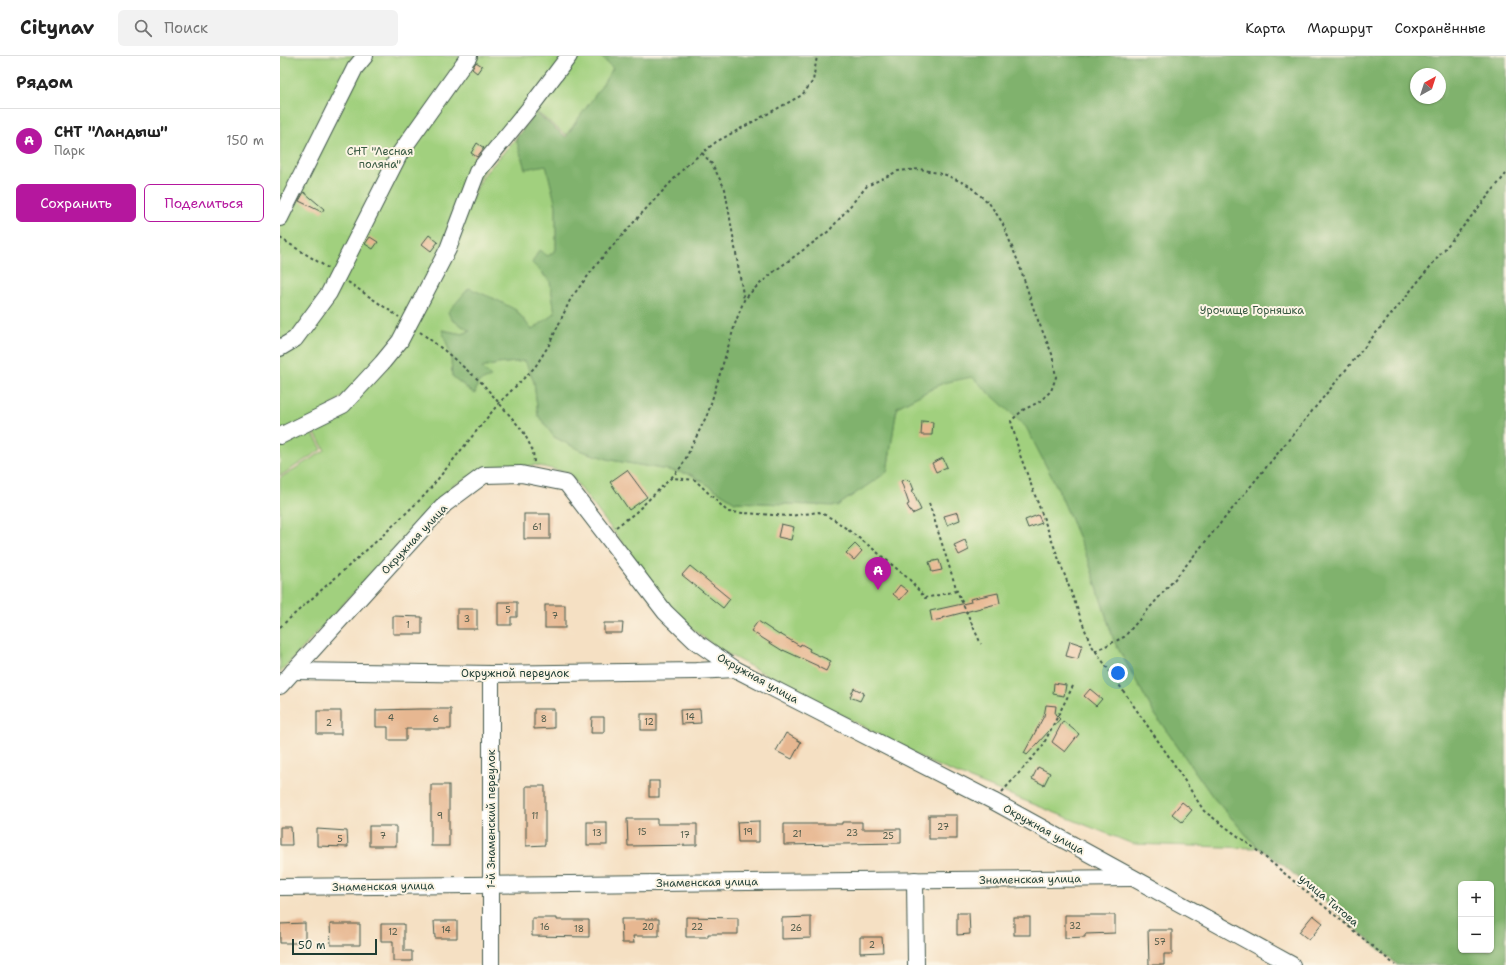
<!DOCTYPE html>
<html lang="ru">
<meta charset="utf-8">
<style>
body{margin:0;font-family:"Shantell Sans",sans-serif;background:#f2f2f2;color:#222}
.controls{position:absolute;right:12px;bottom:12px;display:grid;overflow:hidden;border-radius:6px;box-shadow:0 1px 3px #0004}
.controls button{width:36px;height:36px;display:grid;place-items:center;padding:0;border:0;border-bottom:1px solid #e0e0e0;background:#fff;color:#222;font:20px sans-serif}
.compass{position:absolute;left:1130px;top:12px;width:36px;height:36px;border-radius:50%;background:#fff;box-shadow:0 1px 3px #0004;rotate:39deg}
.scale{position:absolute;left:12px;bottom:10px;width:85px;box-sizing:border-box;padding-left:4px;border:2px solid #1f3d34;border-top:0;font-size:11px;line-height:14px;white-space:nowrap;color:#1f3d34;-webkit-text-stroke:3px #fcf5e5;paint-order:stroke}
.you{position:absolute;left:838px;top:617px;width:14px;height:14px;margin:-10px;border:3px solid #fff;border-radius:50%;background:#1a73e8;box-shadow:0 0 0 6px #1a73e833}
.badge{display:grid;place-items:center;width:26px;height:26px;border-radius:50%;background:#b5179e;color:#fff;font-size:13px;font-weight:700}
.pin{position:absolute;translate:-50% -33px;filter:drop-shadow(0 1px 2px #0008)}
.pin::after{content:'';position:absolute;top:21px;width:14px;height:12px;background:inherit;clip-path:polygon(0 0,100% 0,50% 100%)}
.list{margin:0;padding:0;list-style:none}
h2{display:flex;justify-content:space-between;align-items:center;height:52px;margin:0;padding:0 16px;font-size:17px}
h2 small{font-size:13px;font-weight:400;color:#767676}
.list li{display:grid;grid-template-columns:26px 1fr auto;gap:12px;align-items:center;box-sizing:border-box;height:64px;padding:0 16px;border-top:1px solid #e0e0e0}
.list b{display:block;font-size:15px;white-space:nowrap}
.list p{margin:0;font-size:13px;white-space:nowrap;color:#767676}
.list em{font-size:13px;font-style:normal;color:#767676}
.actions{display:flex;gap:8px;padding:12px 16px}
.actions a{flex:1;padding:9px 0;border:1px solid #b5179e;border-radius:6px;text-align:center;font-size:14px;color:#b5179e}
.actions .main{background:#b5179e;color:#fff}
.icon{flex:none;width:22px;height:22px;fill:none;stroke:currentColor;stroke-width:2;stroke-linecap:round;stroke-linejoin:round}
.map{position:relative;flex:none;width:1226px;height:909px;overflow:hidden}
header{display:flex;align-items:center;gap:24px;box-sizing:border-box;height:56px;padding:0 20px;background:#fff;border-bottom:1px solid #e0e0e0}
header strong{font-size:19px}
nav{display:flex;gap:22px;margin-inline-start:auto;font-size:14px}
.search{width:280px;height:36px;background:#f2f2f2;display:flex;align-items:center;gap:10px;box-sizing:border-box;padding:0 14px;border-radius:6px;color:#767676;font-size:15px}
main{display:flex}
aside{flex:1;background:#fff}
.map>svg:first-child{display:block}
.green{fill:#a1d07e;stroke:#608659}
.forest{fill:#80b26d;stroke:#507850;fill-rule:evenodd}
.building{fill:#e7b791}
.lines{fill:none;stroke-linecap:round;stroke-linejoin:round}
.minor-casing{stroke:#3f5549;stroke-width:18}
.path{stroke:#3f5549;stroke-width:2;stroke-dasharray:3 3;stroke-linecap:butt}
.minor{stroke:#fff;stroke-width:16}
.labels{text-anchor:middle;stroke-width:4;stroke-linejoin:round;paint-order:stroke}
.number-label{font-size:9px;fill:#515c4b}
.park-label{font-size:11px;fill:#395a43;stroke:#fcf5e5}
.street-label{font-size:11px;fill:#1f3d34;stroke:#fcf5e5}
</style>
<header>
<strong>Citynav</strong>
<div class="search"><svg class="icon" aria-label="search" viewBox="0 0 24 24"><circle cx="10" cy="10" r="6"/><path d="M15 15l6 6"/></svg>Поиск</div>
<nav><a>Карта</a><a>Маршрут</a><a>Сохранённые</a></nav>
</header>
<main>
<aside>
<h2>Рядом<small></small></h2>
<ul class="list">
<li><span class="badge">A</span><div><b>СНТ &quot;Ландыш&quot;</b><p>Парк</p></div><em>150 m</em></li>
</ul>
<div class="actions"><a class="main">Сохранить</a><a>Поделиться</a></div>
</aside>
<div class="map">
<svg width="1226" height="909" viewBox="0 0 1226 909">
<rect width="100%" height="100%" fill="#fcf5e5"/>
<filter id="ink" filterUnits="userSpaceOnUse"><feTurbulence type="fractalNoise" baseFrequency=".025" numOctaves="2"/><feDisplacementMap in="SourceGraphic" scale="8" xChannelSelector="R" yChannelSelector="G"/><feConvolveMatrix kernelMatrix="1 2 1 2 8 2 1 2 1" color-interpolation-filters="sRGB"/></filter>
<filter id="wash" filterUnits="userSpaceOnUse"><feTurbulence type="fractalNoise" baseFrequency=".012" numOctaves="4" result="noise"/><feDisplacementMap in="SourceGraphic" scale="16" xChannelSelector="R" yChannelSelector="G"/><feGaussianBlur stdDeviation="0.9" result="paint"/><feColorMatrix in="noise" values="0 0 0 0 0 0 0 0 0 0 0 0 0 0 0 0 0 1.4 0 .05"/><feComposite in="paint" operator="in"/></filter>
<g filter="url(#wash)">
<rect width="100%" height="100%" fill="#f5e0c3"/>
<g class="green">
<path d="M0 0H320L333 12 319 35 286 79 254 54 201 118 124 287 28 370 42 393 0 420Z"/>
<path d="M236 82 245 113 266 108 276 150V194L268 200 261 217 270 225 275 257 252 274 236 254 171 263 190 275 182 278 163 274 171 300 172 320 189 334 195 337 202 312 217 308 245 305 254 326 258 359 274 381 302 395 331 404 410 418 455 446 557 450 607 416 617 351 663 327 692 320 746 370 778 433 809 506 834 585 874 657 933 741 977 791 974 792 853 788 653 708 438 593 400 563 289 417 255 409 202 415 172 430 0 617V422L45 394 31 371 108 310 203 120Z"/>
</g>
<path class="forest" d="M320 0H1226V909H1117L1002 808 977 791 933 741 874 657 834 585 809 506 778 433 746 371 692 321 663 327 617 351 607 416 557 450 455 446 410 418 331 404 302 395 274 381 258 359 254 326 245 305 217 308 202 312 211 321 198 326 195 338 172 320 171 300 162 274 182 278 190 275 171 263 168 256 189 232 217 244 236 254 252 274 275 257 270 225 252 207 259 194 268 200 276 194V150L266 109 245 113 236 82 255 56 286 81C301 57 319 36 333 12ZM1136 18H1160V42H1136ZM1181 828H1211V894H1181Z"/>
<g id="blocks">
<g class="building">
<path d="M196 6 202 10 197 17 192 13Z"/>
<path d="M197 87 204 92 197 101 191 97Z"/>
<path d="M24 136 44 153 42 156 19 145Z"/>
<path d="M149 179 158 186 151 195 142 188Z"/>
<path d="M90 181 98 186 93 193 85 188Z"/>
<path d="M642 365 653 366 652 379H641Z"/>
<path d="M663 402 667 411 656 416 652 407Z"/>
<path d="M347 414 367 441 349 454 330 426Z"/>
<path d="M626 423 628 425 630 424 634 434H632L641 454 632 458 627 449 629 448 621 425Z"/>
<path d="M678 456 680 464 667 469 664 460Z"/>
<rect x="244" y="458" width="26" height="25"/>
<path d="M758 459 762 467 748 472 745 464Z"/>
<path d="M501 468 514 471 511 484 498 481Z"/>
<path d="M685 484 689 494 679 499 674 489Z"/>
<path d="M575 488 582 495 574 504 566 497Z"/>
<path d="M659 504 662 514 652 516 649 506Z"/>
<path d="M410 510 450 543 443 552 402 519Z"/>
<path d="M620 529 628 535 620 544 613 538Z"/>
<path d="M718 537 720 547 662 562V563L652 565 650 555 691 546 690 543Z"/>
<path d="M218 546H237V561H231V569H218Z"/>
<rect x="265" y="549" width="20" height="23"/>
<rect x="177" y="553" width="20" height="20"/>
<path d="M113 560 142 561V578H113Z"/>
<path d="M478 565 499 579 500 578 520 590 521 588 530 593 529 595 551 605 546 615 538 611V610L503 594V595L471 575Z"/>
<path d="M324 567H343L342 577H324Z"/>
<path d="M790 585 802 589 798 603 786 600Z"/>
<path d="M774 627 786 629 784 640 773 638Z"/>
<path d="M574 632 584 637 580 645 570 641Z"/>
<path d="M810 633 822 643 816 650 804 640Z"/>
<path d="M766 649 776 650 775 658 780 663 747 699 744 697 764 660Z"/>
<path d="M140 653H171V673H126V684H108V671H96V654Z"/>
<path d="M254 653H274V672L254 673Z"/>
<path d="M420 653 421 667 401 668 400 654Z"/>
<rect x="37" y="655" width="24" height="23"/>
<rect x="361" y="658" width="16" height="16"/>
<path d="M312 661H324V677H311Z"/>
<path d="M783 665 799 678 785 696 772 686Z"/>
<path d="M506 677 521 686 512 703 496 695Z"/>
<path d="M758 711 770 717 764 729 752 723Z"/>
<rect x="369" y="725" width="10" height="16"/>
<rect x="151" y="729" width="18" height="61"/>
<path d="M246 730H265V789L246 790Z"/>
<path d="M902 746 912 754 902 766 892 758Z"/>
<rect x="649" y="759" width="28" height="24"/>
<path d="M347 763H377V768H417V789L348 790Z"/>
<path d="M479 765V786H458L457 766Z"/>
<rect x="307" y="766" width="20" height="23"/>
<path d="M562 766H582V773H621V787L504 789V768H562Z"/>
<rect x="89" y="770" width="27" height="20"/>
<path d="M0 771H11L12 789H0Z"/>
<path d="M37 773 67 775 68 791 37 790Z"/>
<path d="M677 857H689L690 878 677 879Z"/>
<path d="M785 859H835V877L805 878V881L785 882Z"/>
<path d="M1033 859 1043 867 1029 884 1019 876Z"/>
<path d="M406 861 458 862V878H428V881H406Z"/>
<path d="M531 861V882L502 883V862Z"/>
<rect x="734" y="861" width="16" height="18"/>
<path d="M252 862H277V864H309V881L252 880Z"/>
<path d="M341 863H379V880H353L354 887H342Z"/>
<path d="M154 865H177V882H155Z"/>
<path d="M25 867V887H0V868Z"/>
<path d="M50 868H80V889H51Z"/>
<path d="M101 868H124V895H132V905H113V885H101Z"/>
<path d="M868 874H892V898H884V909H869Z"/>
<path d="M580 881H602L603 896 580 897Z"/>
</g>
</g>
</g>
<g filter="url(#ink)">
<use href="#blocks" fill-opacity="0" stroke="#3f5549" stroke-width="1"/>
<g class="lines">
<g class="minor-casing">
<g id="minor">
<path d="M0 162 75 12 85 0"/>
<path d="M0 292 15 283 49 237 120 97 189 0"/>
<path d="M0 380 63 349 102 307 120 285 168 193 197 116 252 49 289 0"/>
<path d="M13 615 211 618 416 615 455 613"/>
<path d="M0 630 165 448 204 419 241 418 286 427 385 556 415 585 455 613 713 745 1012 909"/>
<path d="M635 824 636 909"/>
<path d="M0 831 852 822"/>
<path d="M211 909V618"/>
</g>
</g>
<g class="path">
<path d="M422 97 432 108 445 133 464 244"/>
<path d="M0 182 48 212"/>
<path d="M68 226 119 261"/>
<path d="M140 276 165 295 202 327 243 375 253 395 254 407"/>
<path d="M391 422 402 410 428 357 456 265 464 244 474 233 496 214 549 175 587 130 618 115 640 113 666 119 688 129 709 147 722 166 739 208 755 257 772 298 776 321 771 335 759 346 743 354 731 365 740 399 810 587 892 705 924 755 974 792 1115 909"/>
<path d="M649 447 677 535 701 588"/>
<path d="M336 471 355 457 391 422 415 424 448 456 510 460 539 456 555 464 592 492 629 523 645 542 677 535"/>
<path d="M0 571 100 482 145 439 219 347 255 311 269 289 291 242 321 203 364 155 408 108 436 86 522 39 533 25 537 0"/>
<path d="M815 595 844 581 894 524 1226 118"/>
<path d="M722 736 762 691 793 630"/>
</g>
<use href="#minor" class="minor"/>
</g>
</g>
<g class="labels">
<g class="number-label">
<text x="257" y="474">61</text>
<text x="228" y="557">5</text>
<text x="275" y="563">7</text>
<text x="187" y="566">3</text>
<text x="128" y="572">1</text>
<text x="410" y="664">14</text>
<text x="111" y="665">4</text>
<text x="156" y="666">6</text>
<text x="264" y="666">8</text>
<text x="369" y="669">12</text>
<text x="49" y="670">2</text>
<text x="160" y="763">9</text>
<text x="255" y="763">11</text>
<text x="663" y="774">27</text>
<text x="362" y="779">15</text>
<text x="468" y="779">19</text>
<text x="317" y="780">13</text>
<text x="572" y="780">23</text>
<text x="517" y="781">21</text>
<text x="405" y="782">17</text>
<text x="103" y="783">7</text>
<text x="608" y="783">25</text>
<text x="60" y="786">5</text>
<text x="795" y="873">32</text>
<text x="265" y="874">16</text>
<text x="368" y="874">20</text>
<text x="417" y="874">22</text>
<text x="516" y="875">26</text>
<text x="299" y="876">18</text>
<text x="166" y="877">14</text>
<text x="113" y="879">12</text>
<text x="880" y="889">57</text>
<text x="592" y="892">2</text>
</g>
<g class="park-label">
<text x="100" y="99">СНТ "Лесная<tspan x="100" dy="13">поляна"</tspan></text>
<text x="972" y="258">Урочище Горняшка</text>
</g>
<g class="street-label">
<text transform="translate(134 483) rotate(-47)" y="4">Окружная улица</text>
<text x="235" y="621">Окружной переулок</text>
<text transform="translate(478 622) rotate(29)" y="4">Окружная улица</text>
<text transform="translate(211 763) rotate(-90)" y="4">1-й Знаменский переулок</text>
<text transform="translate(764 773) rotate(29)" y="4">Окружная улица</text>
<text transform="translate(750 823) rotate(-1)" y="4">Знаменская улица</text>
<text transform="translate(427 826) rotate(-1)" y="4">Знаменская улица</text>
<text transform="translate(103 830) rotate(-1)" y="4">Знаменская улица</text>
<text transform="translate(1049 844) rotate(40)" y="4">улица Титова</text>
</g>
</g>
</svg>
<div class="controls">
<button>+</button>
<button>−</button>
</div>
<svg class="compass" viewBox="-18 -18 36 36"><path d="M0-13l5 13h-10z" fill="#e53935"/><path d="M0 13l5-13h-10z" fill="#767676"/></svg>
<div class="scale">50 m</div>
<div class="you"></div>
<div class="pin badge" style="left:598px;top:534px">A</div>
</div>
</main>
